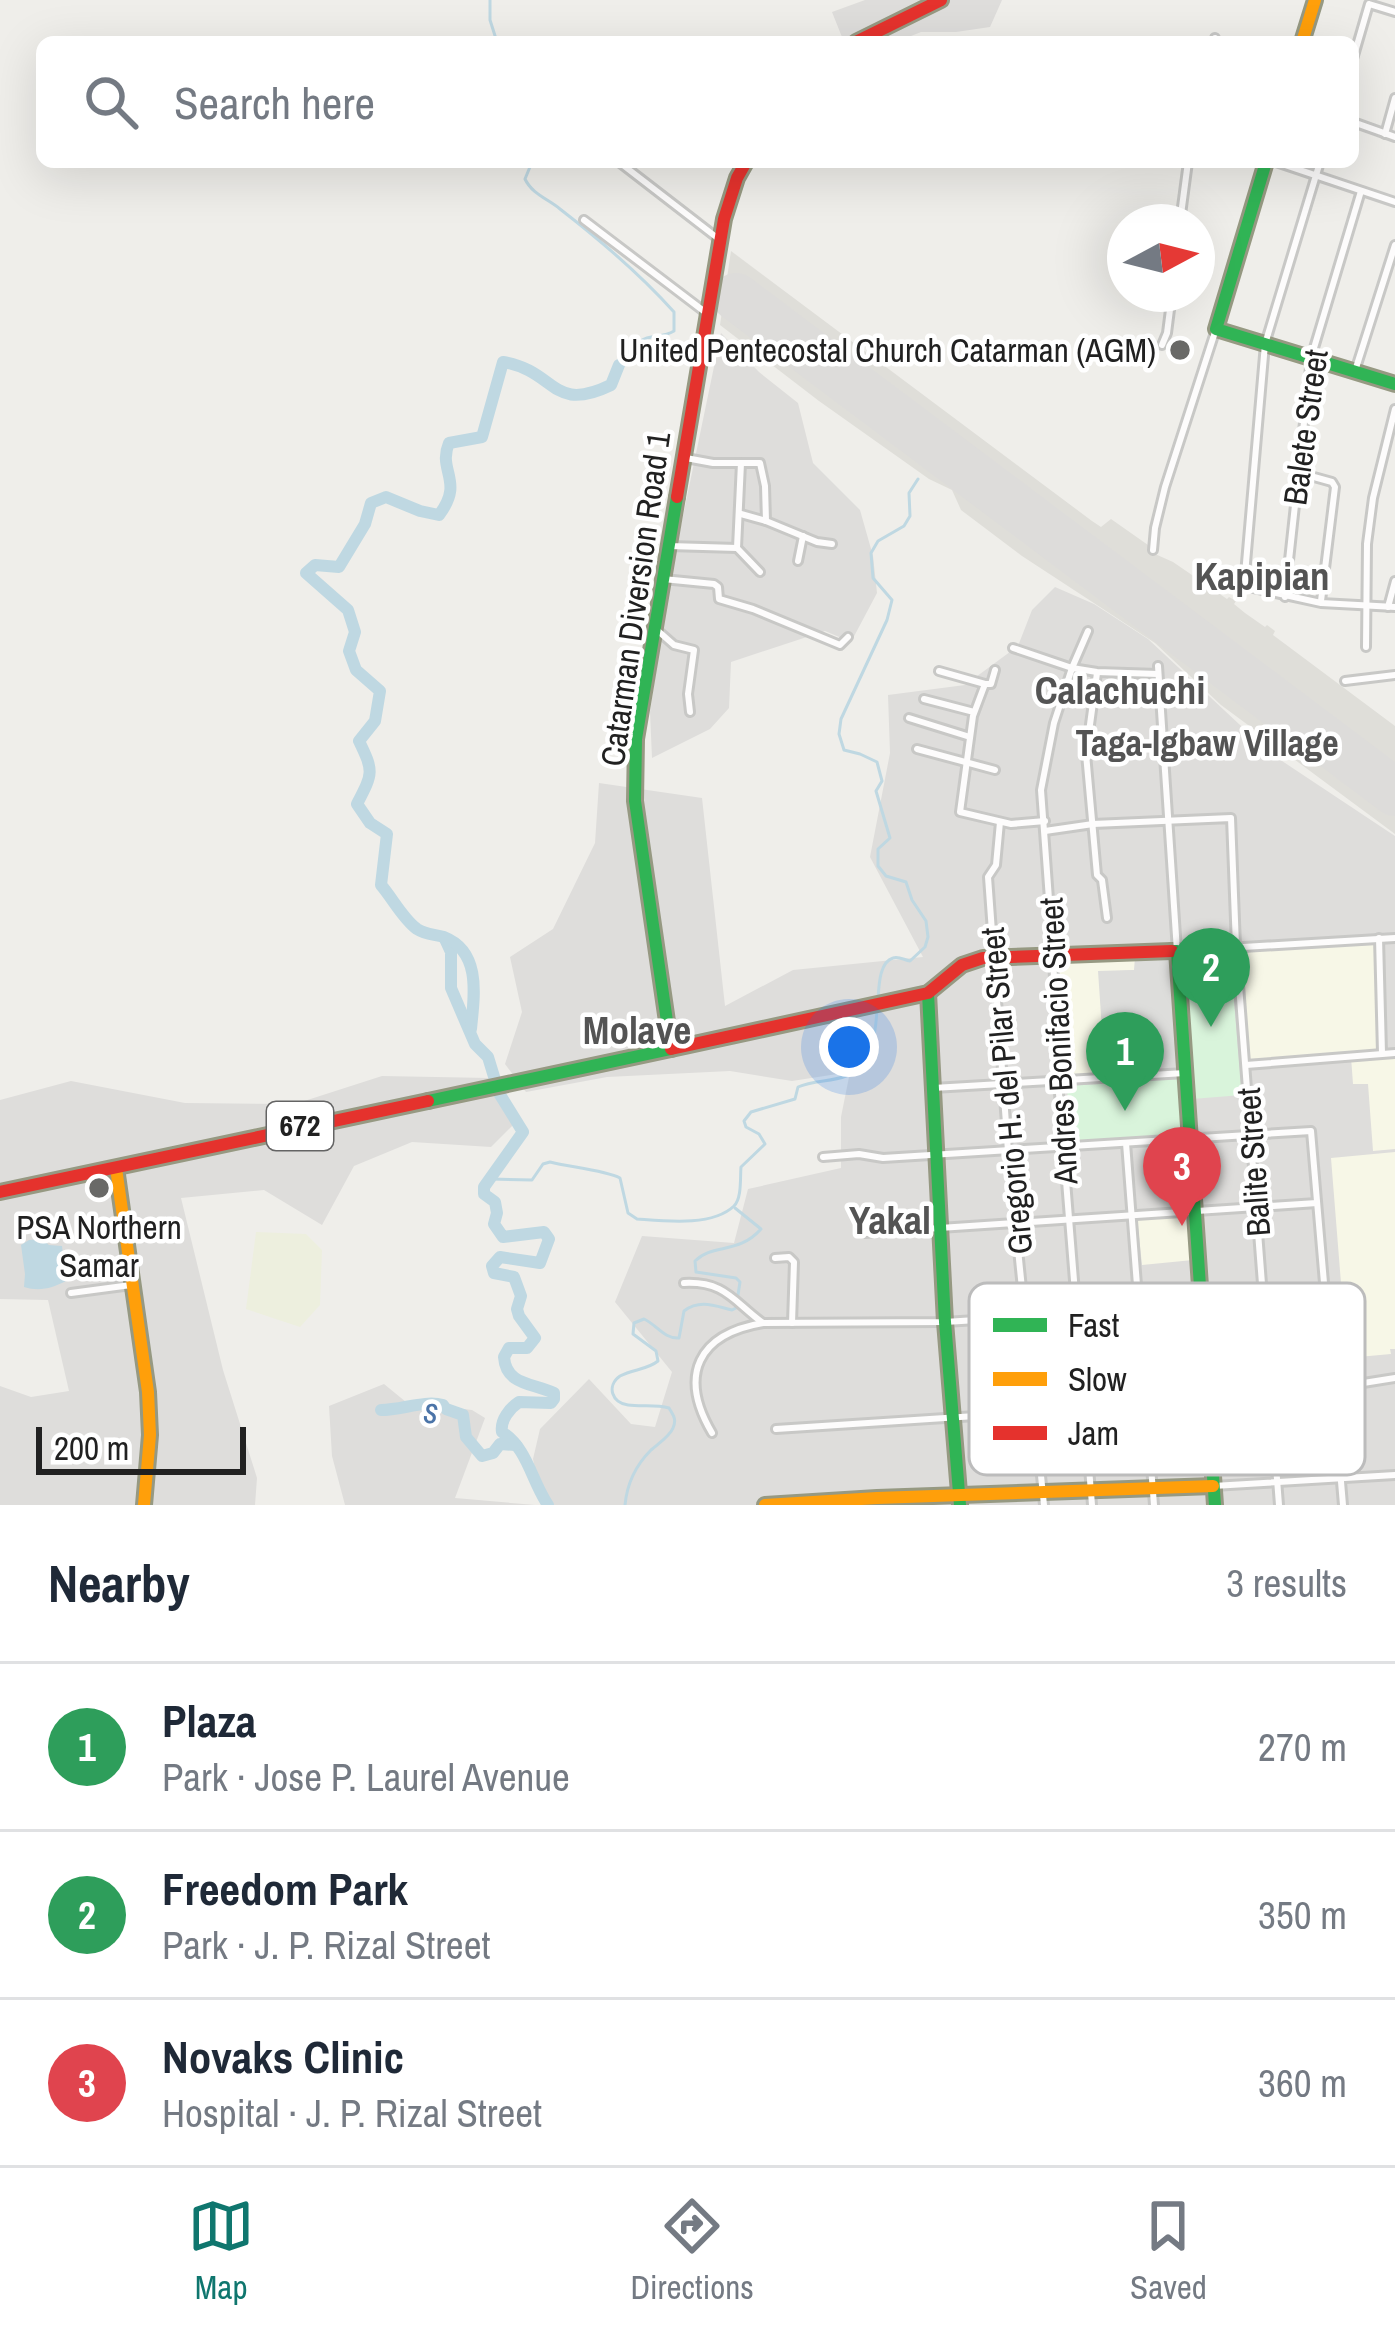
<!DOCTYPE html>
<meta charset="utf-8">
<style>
body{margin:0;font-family:"Archivo Narrow",sans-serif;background:#f6f6f7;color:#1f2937}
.compass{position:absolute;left:1107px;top:204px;width:108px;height:108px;border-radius:50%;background:#fff;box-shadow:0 12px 48px #0002;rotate:83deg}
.scale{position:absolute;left:36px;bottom:30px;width:210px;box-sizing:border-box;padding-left:12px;border:6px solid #212121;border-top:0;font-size:33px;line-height:42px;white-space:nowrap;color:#212121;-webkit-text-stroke:9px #fff;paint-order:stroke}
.you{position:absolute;left:849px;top:1047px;width:42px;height:42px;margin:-30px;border:9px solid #fff;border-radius:50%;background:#1a73e8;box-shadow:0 0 0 18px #1a73e833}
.badge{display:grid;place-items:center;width:78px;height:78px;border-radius:50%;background:#0f766e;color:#fff;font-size:39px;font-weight:700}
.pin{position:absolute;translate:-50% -99px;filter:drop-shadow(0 3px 6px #0008)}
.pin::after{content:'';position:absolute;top:63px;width:42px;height:36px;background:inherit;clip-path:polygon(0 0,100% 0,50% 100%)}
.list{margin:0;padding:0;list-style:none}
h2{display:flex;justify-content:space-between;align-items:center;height:156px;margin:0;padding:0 48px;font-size:51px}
h2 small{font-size:39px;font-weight:400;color:#747a83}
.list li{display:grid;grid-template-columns:78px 1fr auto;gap:36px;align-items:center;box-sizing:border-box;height:168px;padding:0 48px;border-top:3px solid #e0e1e3}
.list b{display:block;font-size:45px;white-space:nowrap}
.list p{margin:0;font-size:39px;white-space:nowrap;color:#747a83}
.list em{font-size:39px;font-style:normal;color:#747a83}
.icon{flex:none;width:66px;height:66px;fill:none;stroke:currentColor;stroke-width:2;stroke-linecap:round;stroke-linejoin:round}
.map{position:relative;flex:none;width:1395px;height:1505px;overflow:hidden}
.search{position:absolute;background:#fff;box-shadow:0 12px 48px #0002;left:36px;right:36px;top:36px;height:132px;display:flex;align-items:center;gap:30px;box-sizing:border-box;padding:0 42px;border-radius:18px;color:#747a83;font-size:45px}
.sheet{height:660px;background:#fff}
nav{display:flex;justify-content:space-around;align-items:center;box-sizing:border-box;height:168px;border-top:3px solid #e0e1e3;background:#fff;font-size:33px;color:#747a83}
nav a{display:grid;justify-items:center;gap:6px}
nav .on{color:#0f766e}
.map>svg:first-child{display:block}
.residential{fill:#dedddb}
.education{fill:#f7f7e7}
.religious{fill:#dddddb}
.airport{fill:#dfded9}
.farmland{fill:#edefde}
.park{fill:#d9f4db}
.water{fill:#bfd8e2}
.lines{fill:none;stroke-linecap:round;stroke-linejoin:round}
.stream{stroke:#bfd8e2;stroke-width:3}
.river{stroke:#bfd8e2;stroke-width:12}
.runway{stroke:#dddcda;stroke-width:48}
.street-casing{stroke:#c8c8c6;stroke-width:12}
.fast-casing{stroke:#969982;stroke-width:18}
.slow-casing{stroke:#969982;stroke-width:18}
.jam-casing{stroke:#969982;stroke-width:18}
.street{stroke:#fdfcfc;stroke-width:6}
.fast{stroke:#30b455;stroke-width:12}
.slow{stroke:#ff9f0a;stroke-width:12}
.jam{stroke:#e5322d;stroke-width:12}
.poi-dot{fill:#696967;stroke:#fff;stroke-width:4.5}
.labels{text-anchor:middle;stroke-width:9;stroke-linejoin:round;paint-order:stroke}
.shield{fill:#fff;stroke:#646464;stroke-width:3}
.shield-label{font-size:30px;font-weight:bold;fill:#212121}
.poi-label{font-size:33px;fill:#212121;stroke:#fff;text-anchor:end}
.street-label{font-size:33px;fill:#212121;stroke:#fff}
.neighbourhood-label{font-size:36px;font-weight:bold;fill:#545454;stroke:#fff}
.water-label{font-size:36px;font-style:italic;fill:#4b74a8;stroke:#fff}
.quarter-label{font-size:39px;font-weight:bold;fill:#545454;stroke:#fff}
.key{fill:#fff;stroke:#bcbcbc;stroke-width:3}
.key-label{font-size:33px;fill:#212121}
</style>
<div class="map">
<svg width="1395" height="1505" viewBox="0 0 1395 1505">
<rect width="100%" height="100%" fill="#efeeea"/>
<g class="residential">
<path d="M865 0H1002L990 27 956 32H921L896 42H844L832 12Z"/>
<path d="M721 333 759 372 798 403 813 463 860 510 873 556 877 593 851 642 825 631 731 662 729 708 710 729 652 758 650 712 667 593Z"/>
<path d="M1055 587 1094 604 1148 639 1270 753 1395 836V1505H551L540 1494 533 1459 540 1429 589 1379 631 1424 655 1427 672 1372 615 1302 642 1236 734 1243 748 1189 841 1168V1117L850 1072 792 1081 730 1071 607 1077 526 1092 505 1064 522 1012 510 957 553 929 595 843 599 783 702 798 725 1006 793 970 923 957 870 857 890 753 888 695 965 685 1018 646 1032 610Z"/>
<path d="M382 1076 489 1078 513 1125 491 1147 412 1142 354 1166 322 1225 264 1190 181 1198 223 1370 257 1478 255 1505H0V1386L31 1397 69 1391 48 1300 0 1299V1100L71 1081 185 1103 295 1104Z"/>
<path d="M384 1384 406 1402 472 1410 485 1418 455 1498 535 1505H345L332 1456 329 1406Z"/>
</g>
<g class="education">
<path d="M1376 941 1380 1049 1250 1061 1241 950Z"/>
<path d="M1135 957V970L1099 972 1105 1073 1065 1075 1057 961Z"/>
<path d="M1395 1054V1149L1373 1151 1368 1084H1353L1351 1057Z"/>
<path d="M1395 1152V1349H1390L1391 1354 1347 1358 1331 1158Z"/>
<path d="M1189 1213 1193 1260 1142 1265 1137 1217Z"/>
</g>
<path class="religious" d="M1170 955 1176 1070 1105 1073 1098 971 1134 970 1135 957Z"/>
<path class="airport" d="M731 251 1092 521 1101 527 1111 519 1148 545 1155 554 1173 562 1227 599 1229 597 1236 601 1234 604 1245 613 1265 627 1267 625 1275 631 1273 635 1395 726V834L1221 705 1155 643 1022 556 961 510 952 490 929 479 819 401 720 325Z"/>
<path class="farmland" d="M256 1232 306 1234 322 1250 320 1305 300 1327 246 1309Z"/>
<g class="park">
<path d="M1230 955 1242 1095 1192 1099 1181 958Z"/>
<path d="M1178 1079 1183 1135 1071 1142 1067 1086Z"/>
</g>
<path class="water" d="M42 1239 49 1245 62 1246 66 1281C52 1288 40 1292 24 1287L25 1274 21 1245 29 1240Z"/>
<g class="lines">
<g class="stream">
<path d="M490 0V20L497 42"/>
<path d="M532 162 525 179C532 194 548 199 560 209 600 240 640 274 674 312V331C664 337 657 335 647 338 633 343 627 354 619 365"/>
<path d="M878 999C879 987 879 962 893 958 899 956 904 960 910 961L925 947 928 937 926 921 912 900 906 882 886 876 878 866V849L890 838 876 791 882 781 877 762 860 754 844 750 839 734 841 719 887 620 892 600 873 578 871 553 878 541 904 526 910 516 909 493 918 479"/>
<path d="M491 1179 532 1180 543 1164 550 1162C569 1167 605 1170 620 1178L628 1213 637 1219C664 1221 712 1227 734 1206 742 1198 740 1178 741 1167L765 1144 759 1134 746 1127 744 1121 751 1112 795 1099 798 1087C813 1080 831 1082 846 1076 872 1065 876 1033 877 1008"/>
<path d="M993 1222 1011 1220"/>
<path d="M625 1505C627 1484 636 1465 651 1450 658 1444 670 1436 673 1428 677 1419 673 1415 669 1408 655 1404 642 1407 628 1405 612 1403 606 1386 620 1376 633 1369 647 1370 658 1361L656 1351 633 1334 634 1323 644 1319C657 1325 664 1339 679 1338L684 1311C700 1299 715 1306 732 1310L736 1308 740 1282 736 1278 696 1272 695 1261C713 1243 738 1255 761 1229L735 1208"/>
</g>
<g class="river">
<path d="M445 939 451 952V988L475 1044 488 1057 499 1093 523 1132 484 1187V1194L495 1202 497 1213 494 1224 503 1237 544 1232 549 1239 540 1263 500 1257 492 1266 494 1273 514 1277 521 1296 517 1309 519 1316 535 1338 527 1348H509L504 1357C506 1385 532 1383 554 1393V1399L551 1403 519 1402C510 1408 500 1420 502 1432 528 1449 531 1480 548 1505"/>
<path d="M471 1029C474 997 482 952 444 937 434 934 426 935 417 929 403 919 393 899 381 885L387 834 370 823 357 804C373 773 374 772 359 741L375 721 380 691 356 670 349 651 355 632 348 610 306 573 315 565 339 567 365 524 371 503 386 497 420 511 439 515C465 481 437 471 449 443L482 437 503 362C557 371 551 414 611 385L619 365"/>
<path d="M381 1410C402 1410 424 1400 443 1405L446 1409 463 1415 466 1437 482 1456 493 1453 500 1444 516 1445"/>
</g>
<path class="runway" d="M736 297 1395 792"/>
<g class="street-casing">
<g id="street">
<path d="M1214 42 1215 38"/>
<path d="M1353 59 1369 4 1395 12"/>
<path d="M1353 122 1395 137"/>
<path d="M1385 134 1395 98"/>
<path d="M619 162 720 240"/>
<path d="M1276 162 1395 202"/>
<path d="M1320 162 1265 344 1244 586 1321 603 1395 607"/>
<path d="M584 220 705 312"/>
<path d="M1180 222 1188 162"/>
<path d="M1162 345 1167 333 1172 294"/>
<path d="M1355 371 1395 245"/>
<path d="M686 458 713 463H760L765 486 766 521 817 542 832 544"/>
<path d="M741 463 737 548 760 572"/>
<path d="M1296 472 1332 482 1335 487 1321 601"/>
<path d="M741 514 766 521"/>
<path d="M669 546 737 548"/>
<path d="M1153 550 1155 528 1165 487 1216 329"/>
<path d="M798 561 803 536"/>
<path d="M663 579 714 584 718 587 719 599 753 609 840 645 848 637"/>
<path d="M1285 597 1311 358 1361 191"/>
<path d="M1388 607 1395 581"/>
<path d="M657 630 674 645 694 650 688 694 690 712"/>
<path d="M1366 647 1367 544 1373 498 1395 409"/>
<path d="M1013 648 1072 668 1088 631"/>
<path d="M1158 666 1177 951 1395 938"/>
<path d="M995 670 991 684H985L973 716 960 812 1011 824 1045 821"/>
<path d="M939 671 985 684"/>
<path d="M1097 673 1086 754 1097 875 1102 880 1107 918"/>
<path d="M1345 681 1395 675"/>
<path d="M924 699 974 712"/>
<path d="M909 718 970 737"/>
<path d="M917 749 995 770"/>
<path d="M1000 822 996 865 988 877 1008 1151 1044 1505"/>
<path d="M1045 831 1093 824 1231 818 1236 946 1279 1505"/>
<path d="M1379 938 1382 1053"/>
<path d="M1246 1065 1395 1053"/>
<path d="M933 1088 1185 1073"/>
<path d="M1126 1143 1154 1505"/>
<path d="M823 1157 859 1154 883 1158 1311 1131 1343 1505"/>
<path d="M865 1233 1317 1203"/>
<path d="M775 1258 789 1257 794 1262 792 1323"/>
<path d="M684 1283C725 1281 733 1301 763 1323L945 1322 1324 1298"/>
<path d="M71 1293 131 1285"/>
<path d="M776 1429 1084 1409 1332 1388 1395 1378"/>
<path d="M712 1433C678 1375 698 1334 763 1323"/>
<path d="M1213 1486 1395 1475"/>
<path d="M1092 1505 1058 1081 1053 954 1041 790 1054 723 1072 668 1097 672 1158 674"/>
</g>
</g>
<g class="fast-casing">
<g id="fast">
<path d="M1266 162 1216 329 1395 384"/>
<path d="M1172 951H1177L1215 1505"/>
<path d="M928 993 945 1322 960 1505"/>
<path d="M428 1101 671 1049 635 801 636 739 677 497"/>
</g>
</g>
<g class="slow-casing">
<g id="slow">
<path d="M1302 42 1315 0"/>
<path d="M116 1168 148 1392 150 1435 144 1505"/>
<path d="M765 1505 877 1498 1213 1486"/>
</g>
</g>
<g class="jam-casing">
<g id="jam">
<path d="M856 42 941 0"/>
<path d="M677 497 724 219 737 178 746 162"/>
<path d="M671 1049 928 993 962 965 983 958 1172 951"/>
<path d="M0 1192 428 1101"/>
</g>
</g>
<use href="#street" class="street"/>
<use href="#fast" class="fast"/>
<use href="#slow" class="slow"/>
<use href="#jam" class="jam"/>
</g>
<g class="poi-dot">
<circle cx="1180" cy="350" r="12"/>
<circle cx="99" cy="1188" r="12"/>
</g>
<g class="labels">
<rect class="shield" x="267" y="1102" width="66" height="48" rx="9"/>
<g class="shield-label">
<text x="300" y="1136">672</text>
</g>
<g class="poi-label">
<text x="1156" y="362">United Pentecostal Church Catarman (AGM)</text>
<text x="99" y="1239" text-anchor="middle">PSA Northern<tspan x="99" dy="38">Samar</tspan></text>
</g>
<g class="street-label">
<text transform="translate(1305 427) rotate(-82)" y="12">Balete Street</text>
<text transform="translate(635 599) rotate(-82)" y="12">Catarman Diversion Road 1</text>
<text transform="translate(1058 1041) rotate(-93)" y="12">Andres Bonifacio Street</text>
<text transform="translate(1006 1091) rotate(-95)" y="12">Gregorio H. del Pilar Street</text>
<text transform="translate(1253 1162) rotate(-94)" y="12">Balite Street</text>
</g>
<g class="neighbourhood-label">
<text x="1207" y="756">Taga-Igbaw Village</text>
</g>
<g class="water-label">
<text transform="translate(431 1410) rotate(4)" y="13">s</text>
</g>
<g class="quarter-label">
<text x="1262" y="590">Kapipian</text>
<text x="1120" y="704">Calachuchi</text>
<text x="637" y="1044">Molave</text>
<text x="890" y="1234">Yakal</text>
</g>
</g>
<rect x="969" y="1283" width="396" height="192" rx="18" class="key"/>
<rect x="993" y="1318" width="54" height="14" fill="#30b455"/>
<rect x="993" y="1372" width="54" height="14" fill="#ff9f0a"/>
<rect x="993" y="1426" width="54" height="14" fill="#e5322d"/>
<g class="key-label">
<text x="1068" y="1337">Fast</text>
<text x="1068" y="1391">Slow</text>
<text x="1068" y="1445">Jam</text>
</g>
</svg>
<svg class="compass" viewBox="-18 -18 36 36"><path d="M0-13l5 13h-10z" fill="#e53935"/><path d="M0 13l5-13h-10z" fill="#747a83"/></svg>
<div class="scale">200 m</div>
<div class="you"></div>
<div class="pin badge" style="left:1125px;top:1111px;background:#2e9e5b">1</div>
<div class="pin badge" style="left:1211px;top:1027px;background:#2e9e5b">2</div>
<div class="pin badge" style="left:1182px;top:1226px;background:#e0444e">3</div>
<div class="search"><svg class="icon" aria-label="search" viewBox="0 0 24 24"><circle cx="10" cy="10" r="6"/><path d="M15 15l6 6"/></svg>Search here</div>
</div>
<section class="sheet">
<h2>Nearby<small>3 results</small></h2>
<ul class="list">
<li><span class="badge" style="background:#2e9e5b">1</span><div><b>Plaza</b><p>Park · Jose P. Laurel Avenue</p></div><em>270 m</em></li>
<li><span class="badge" style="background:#2e9e5b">2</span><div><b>Freedom Park</b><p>Park · J. P. Rizal Street</p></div><em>350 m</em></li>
<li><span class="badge" style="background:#e0444e">3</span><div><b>Novaks Clinic</b><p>Hospital · J. P. Rizal Street</p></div><em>360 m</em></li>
</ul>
</section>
<nav>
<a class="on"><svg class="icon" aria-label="map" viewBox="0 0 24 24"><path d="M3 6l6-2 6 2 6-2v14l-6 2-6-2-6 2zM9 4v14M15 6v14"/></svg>Map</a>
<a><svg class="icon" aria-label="directions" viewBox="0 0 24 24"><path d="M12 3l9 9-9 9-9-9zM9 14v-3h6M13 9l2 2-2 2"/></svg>Directions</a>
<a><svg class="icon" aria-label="saved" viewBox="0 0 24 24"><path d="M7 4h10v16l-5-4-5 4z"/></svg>Saved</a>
</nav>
